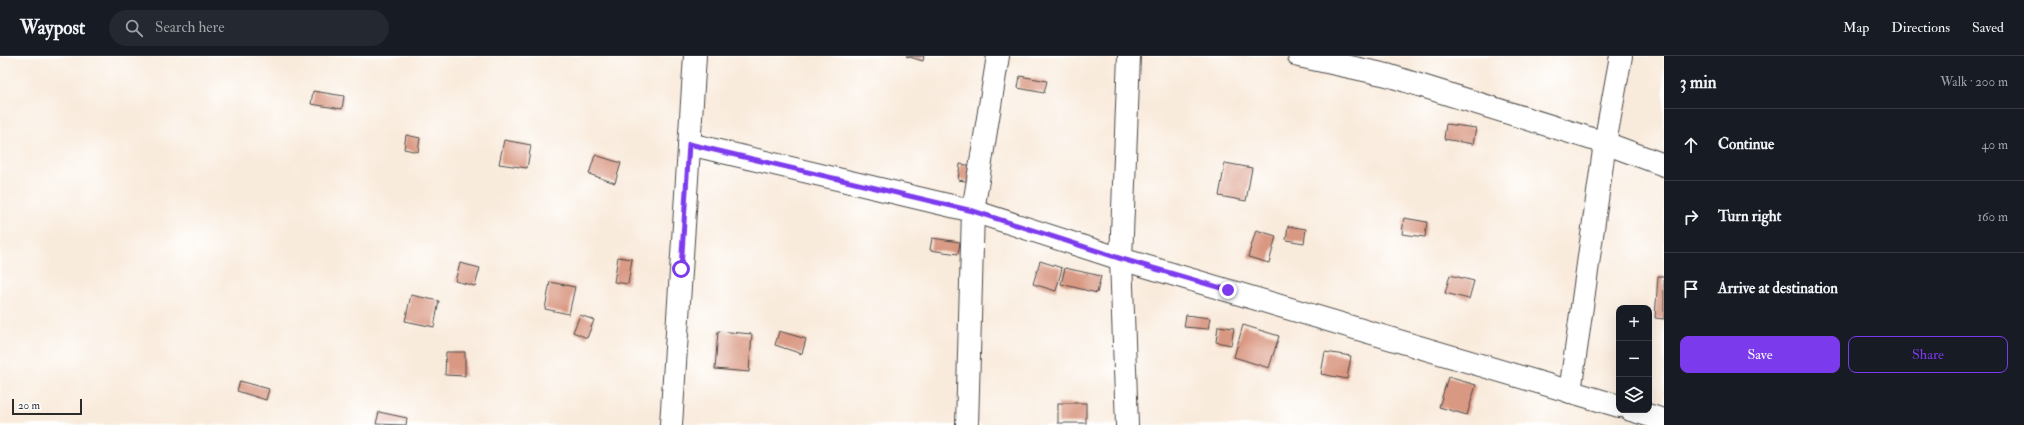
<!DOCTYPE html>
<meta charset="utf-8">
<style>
body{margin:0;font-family:"IM FELL Double Pica",serif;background:#242831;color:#f1f3f6}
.controls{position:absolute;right:12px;bottom:12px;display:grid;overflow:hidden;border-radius:8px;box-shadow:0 4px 16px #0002}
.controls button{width:36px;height:36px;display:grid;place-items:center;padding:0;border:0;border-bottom:1px solid #363941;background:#171b24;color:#f1f3f6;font:20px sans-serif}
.scale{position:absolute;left:12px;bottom:10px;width:70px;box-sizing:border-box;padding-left:4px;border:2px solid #2b2b2b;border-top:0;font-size:11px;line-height:14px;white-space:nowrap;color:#2b2b2b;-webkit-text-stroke:3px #fff;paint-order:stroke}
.stop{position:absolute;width:12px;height:12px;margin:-9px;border:3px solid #7c3aed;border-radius:50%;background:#fff}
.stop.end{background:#7c3aed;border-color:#fff;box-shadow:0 1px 4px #0008}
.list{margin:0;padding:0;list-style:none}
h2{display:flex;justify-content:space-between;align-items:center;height:52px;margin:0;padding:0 16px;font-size:17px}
h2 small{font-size:13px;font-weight:400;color:#9ea1a6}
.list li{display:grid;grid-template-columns:26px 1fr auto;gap:12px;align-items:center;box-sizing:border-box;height:72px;padding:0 16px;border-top:1px solid #363941}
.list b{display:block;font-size:15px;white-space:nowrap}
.list em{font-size:13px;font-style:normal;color:#9ea1a6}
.actions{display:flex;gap:8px;padding:12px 16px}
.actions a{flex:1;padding:9px 0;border:1px solid #7c3aed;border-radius:8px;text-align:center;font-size:14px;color:#7c3aed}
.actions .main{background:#7c3aed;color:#fff}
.icon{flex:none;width:22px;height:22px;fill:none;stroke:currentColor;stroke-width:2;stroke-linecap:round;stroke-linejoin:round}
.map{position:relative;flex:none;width:1664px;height:369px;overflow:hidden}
header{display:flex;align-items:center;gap:24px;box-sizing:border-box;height:56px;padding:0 20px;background:#171b24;border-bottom:1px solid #363941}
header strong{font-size:19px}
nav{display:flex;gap:22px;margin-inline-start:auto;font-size:14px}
.search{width:280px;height:36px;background:#242831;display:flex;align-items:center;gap:10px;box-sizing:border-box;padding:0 14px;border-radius:22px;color:#9ea1a6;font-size:15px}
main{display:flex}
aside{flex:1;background:#171b24}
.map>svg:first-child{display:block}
.building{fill:#d99882}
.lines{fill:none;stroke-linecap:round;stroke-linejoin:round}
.minor-casing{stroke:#4a4846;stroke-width:24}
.minor{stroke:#fff;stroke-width:22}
.route{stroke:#7c3aed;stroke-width:5}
</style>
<header>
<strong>Waypost</strong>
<div class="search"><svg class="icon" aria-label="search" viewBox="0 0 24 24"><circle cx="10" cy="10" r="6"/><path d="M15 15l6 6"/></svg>Search here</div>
<nav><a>Map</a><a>Directions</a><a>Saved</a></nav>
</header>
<main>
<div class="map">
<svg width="1664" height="369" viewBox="0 0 1664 369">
<rect width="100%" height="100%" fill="#fff"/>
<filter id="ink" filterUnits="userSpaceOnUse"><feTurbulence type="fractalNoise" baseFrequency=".025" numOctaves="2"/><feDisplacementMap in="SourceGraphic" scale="8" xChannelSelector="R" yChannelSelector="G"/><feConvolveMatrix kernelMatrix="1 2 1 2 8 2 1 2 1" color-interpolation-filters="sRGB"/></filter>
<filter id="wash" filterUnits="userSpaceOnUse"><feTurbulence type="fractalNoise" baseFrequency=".012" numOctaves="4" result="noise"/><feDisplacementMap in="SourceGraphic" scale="16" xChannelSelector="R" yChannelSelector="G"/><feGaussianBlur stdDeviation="0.9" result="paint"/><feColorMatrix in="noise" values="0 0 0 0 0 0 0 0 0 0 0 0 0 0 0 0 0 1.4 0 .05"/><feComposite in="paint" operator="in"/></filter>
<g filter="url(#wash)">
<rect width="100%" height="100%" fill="#f9ebdc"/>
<g id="blocks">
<g class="building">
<path d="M906 0H924L923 5Z"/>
<path d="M1020 20 1047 25 1044 37 1018 32Z"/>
<path d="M313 35 344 40 342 53 311 48Z"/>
<path d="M1446 68 1476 72 1473 88 1444 83Z"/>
<path d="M406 79 420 82 418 96 404 93Z"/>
<path d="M504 84 531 89 527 112 499 108Z"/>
<path d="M595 99 621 107 615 127 589 118Z"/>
<path d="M1225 107 1252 112 1246 145 1219 140Z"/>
<path d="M960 108 975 110 973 126 958 124Z"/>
<path d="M1404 162 1427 166 1425 181 1402 178Z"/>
<path d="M1288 170 1306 173 1304 187 1286 184Z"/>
<path d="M1256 174 1276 180 1269 207 1248 201Z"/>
<path d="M932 182 960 186 958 198 930 194Z"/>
<path d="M618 201 632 203 628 228 614 226Z"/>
<path d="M1040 205 1062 212 1056 235 1033 228Z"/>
<path d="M460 207 480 212 475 230 455 225Z"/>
<path d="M1065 212 1101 220 1097 237 1061 228Z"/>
<path d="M1450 219 1474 225 1469 243 1445 237Z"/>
<path d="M1658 220H1664V263L1655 262Z"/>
<path d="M550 226 575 231 569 258 545 253Z"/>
<path d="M411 239 439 245 434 271 405 265Z"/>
<path d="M580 259 594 264 587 282 573 276Z"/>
<path d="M1186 259 1210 262 1208 273 1184 271Z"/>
<path d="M1243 269 1279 280 1269 312 1234 301Z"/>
<path d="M1218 270 1234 272 1231 289 1216 286Z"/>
<path d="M718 275 752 278 749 316 715 313Z"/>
<path d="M779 275 806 283 802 298 775 289Z"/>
<path d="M446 296H465V320L445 319Z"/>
<path d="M1325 296 1351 300 1347 323 1321 318Z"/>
<path d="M1448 321 1476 329 1467 359 1439 351Z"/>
<path d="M240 325 269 333 266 344 237 335Z"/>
<rect x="1058" y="347" width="28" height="20"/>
<path d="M379 356 407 362 406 369 376 368Z"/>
</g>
</g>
</g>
<g filter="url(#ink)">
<use href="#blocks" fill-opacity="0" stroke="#4a4846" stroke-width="1"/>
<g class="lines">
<g class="minor-casing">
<g id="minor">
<path d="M1299 0 1387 19 1605 87 1664 109"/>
<path d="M689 88 973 155 1121 203 1619 350"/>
<path d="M1570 336 1605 87 1621 0"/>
<path d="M1631 354 1664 364"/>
<path d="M671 369 695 0"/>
<path d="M967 369 973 155 998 0"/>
<path d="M1127 369 1121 203 1129 0"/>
</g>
</g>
<use href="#minor" class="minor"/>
</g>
</g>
<g class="lines" filter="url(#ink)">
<path class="route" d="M681 213 689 88 973 155 1122 203 1228 234"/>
</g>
</svg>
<div class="controls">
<button>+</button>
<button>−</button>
<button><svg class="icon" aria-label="layers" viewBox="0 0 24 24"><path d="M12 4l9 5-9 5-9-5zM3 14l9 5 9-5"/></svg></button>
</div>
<div class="scale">20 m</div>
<div class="stop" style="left:681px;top:213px"></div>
<div class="stop end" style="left:1228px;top:234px"></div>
</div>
<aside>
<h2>3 min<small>Walk · 200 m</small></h2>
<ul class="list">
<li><svg class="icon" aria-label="ahead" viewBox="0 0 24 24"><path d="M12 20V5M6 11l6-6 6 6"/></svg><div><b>Continue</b></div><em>40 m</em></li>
<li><svg class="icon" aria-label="right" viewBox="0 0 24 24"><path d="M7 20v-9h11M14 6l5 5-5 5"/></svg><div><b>Turn right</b></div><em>160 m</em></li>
<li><svg class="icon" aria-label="arrive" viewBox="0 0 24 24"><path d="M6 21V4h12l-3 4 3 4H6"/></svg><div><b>Arrive at destination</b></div></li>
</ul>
<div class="actions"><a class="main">Save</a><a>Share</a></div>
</aside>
</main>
